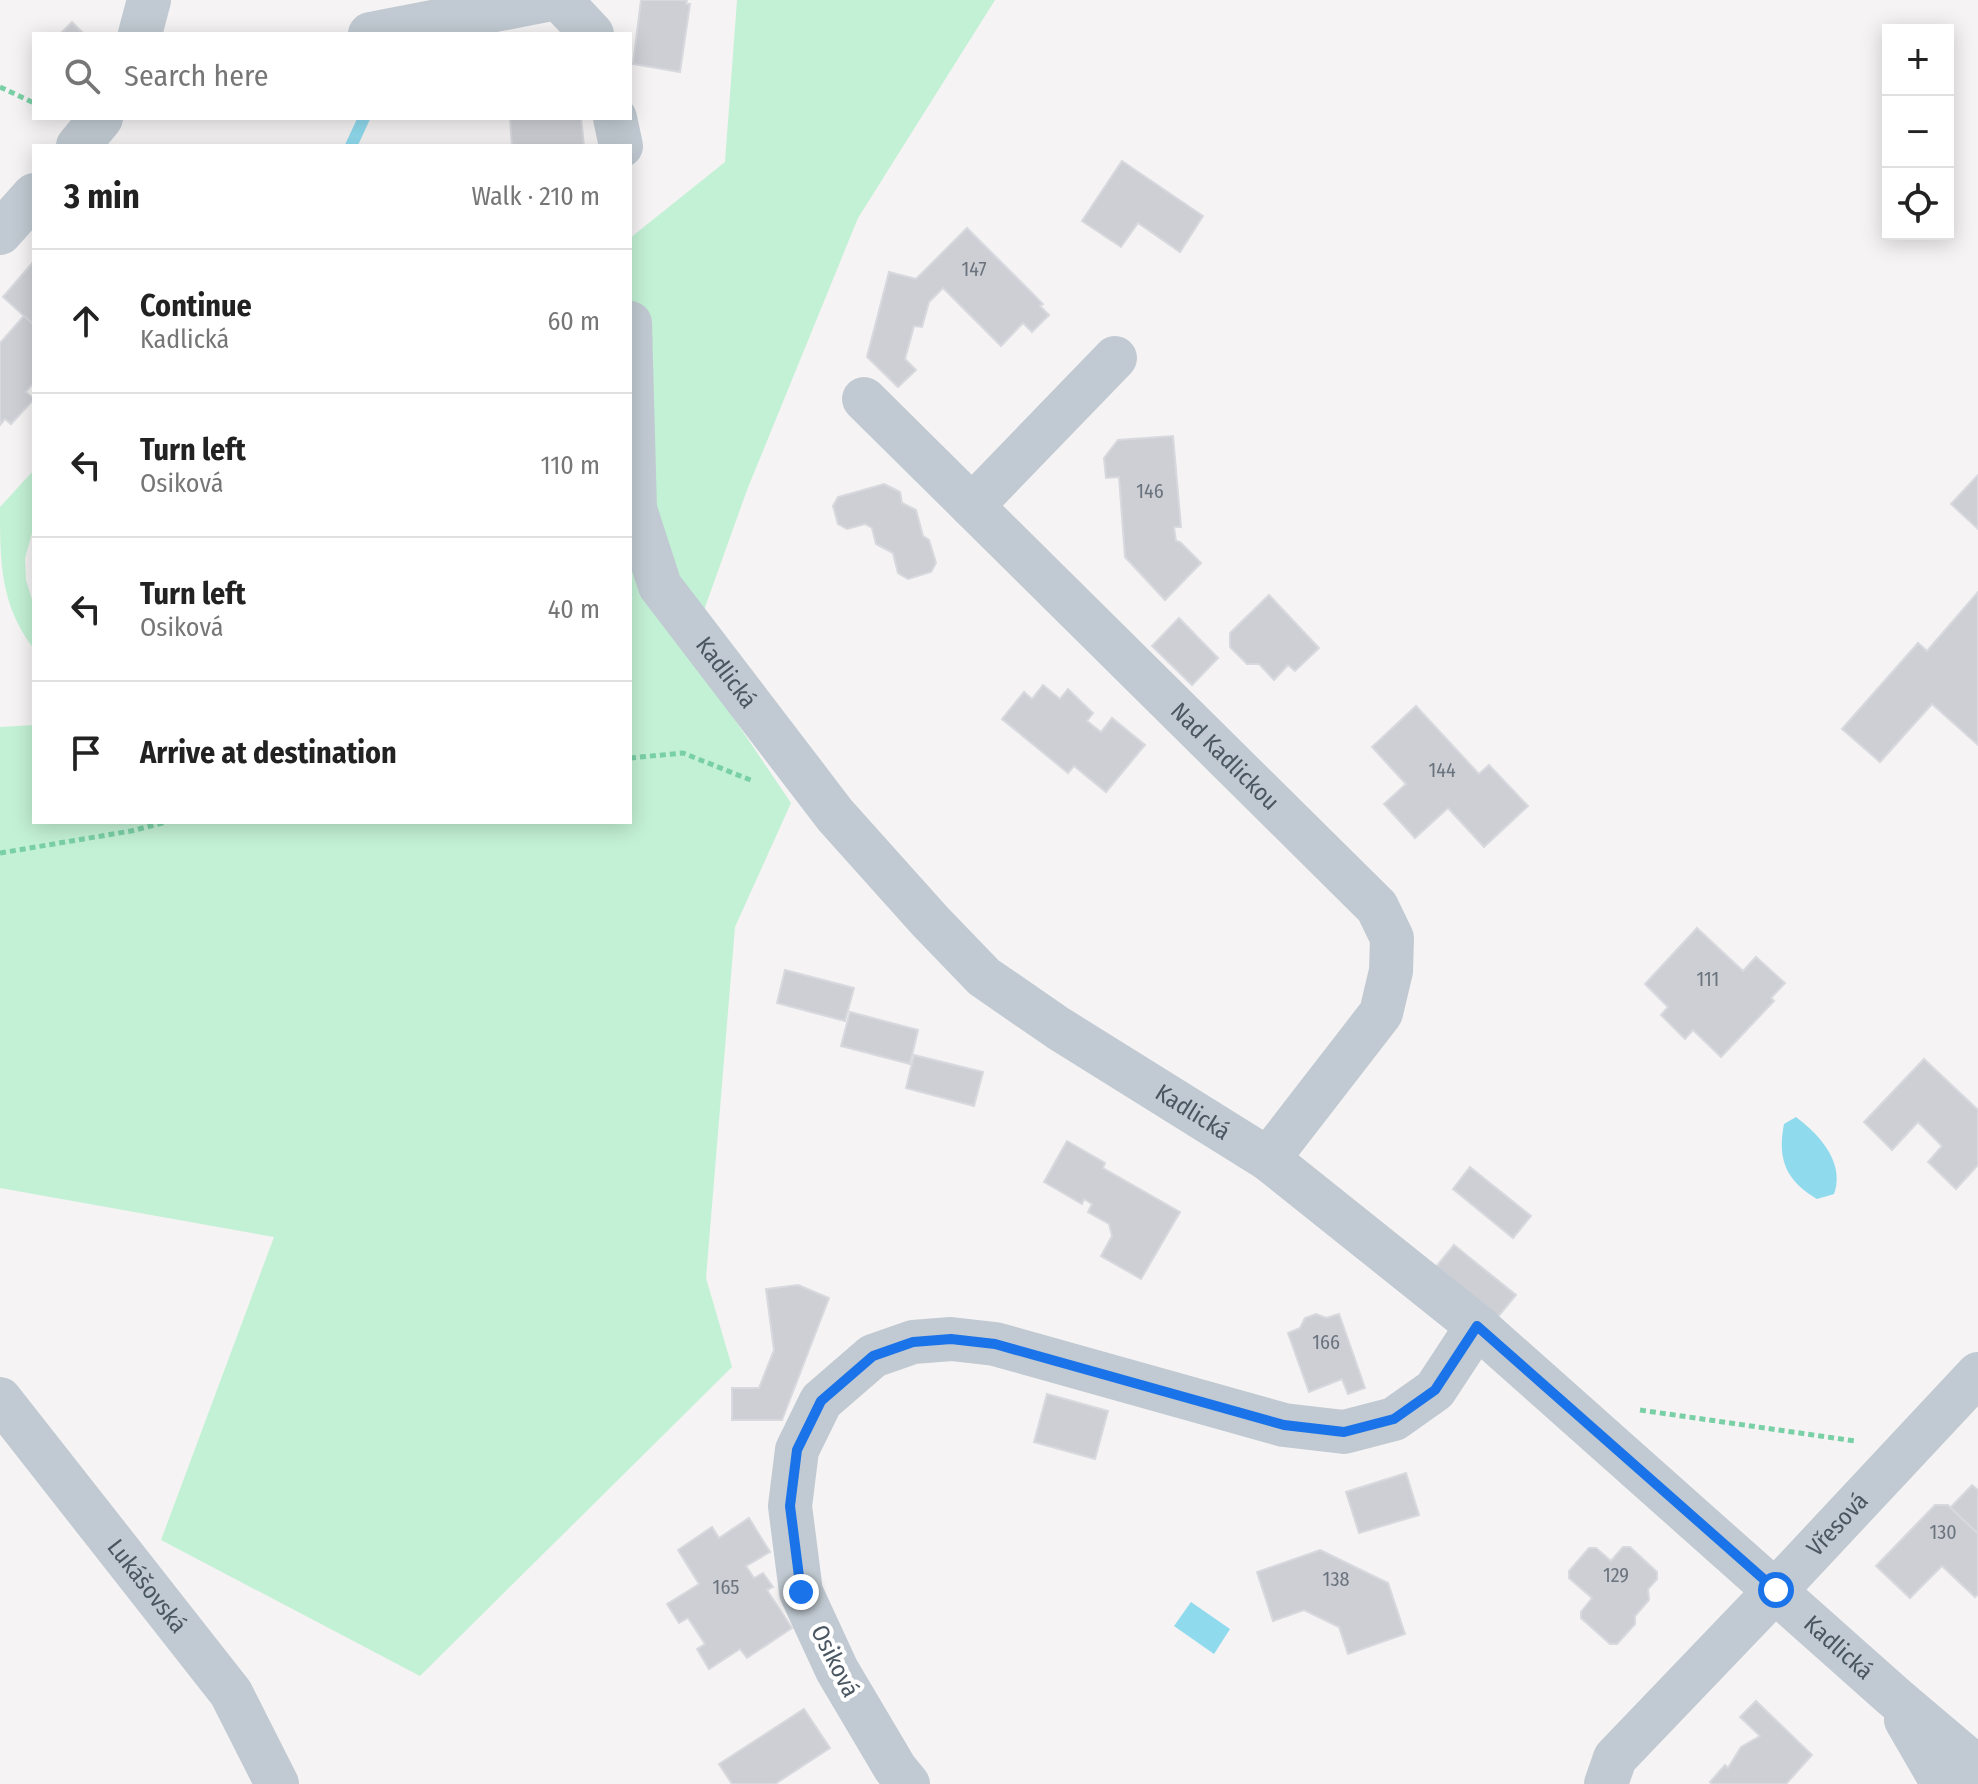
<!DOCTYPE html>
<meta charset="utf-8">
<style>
body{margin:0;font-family:"Fira Sans Condensed",sans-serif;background:#f2f2f2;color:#222}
.controls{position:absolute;right:24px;top:24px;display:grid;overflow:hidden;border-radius:0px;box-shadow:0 4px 20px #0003}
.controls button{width:72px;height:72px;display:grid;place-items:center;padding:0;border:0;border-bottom:2px solid #e0e0e0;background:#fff;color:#222;font:40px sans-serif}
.stop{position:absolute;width:24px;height:24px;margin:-18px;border:6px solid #1a73e8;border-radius:50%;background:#fff}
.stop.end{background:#1a73e8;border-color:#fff;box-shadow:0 2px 8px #0008}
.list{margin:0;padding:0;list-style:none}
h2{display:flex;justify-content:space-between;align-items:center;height:104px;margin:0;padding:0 32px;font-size:34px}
h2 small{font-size:26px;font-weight:400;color:#767676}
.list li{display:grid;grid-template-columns:52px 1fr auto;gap:24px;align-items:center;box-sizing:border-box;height:144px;padding:0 32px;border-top:2px solid #e0e0e0}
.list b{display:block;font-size:30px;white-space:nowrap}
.list p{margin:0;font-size:26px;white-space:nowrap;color:#767676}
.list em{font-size:26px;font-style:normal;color:#767676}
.icon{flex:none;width:44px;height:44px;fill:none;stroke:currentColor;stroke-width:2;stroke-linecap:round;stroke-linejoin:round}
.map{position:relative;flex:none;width:1978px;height:1784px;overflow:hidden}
.search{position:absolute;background:#fff;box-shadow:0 4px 20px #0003;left:32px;top:32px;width:600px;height:88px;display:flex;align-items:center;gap:20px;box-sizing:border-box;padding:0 28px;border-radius:0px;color:#767676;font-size:30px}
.panel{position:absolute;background:#fff;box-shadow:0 4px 20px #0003;left:32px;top:144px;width:600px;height:680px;border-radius:0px}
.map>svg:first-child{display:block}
.green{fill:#c3f1d5}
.water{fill:#90daee}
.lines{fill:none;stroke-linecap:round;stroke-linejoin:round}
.stream{stroke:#90daee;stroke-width:12}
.building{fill:#cdcfd5;stroke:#d7d9de;stroke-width:2}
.path{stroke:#7ad0a6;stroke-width:5;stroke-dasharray:6 4;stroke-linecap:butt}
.minor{stroke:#c1cad2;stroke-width:44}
.route{stroke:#1a73e8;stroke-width:10}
.labels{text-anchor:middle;stroke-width:8;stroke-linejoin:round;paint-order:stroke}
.number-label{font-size:20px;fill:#6b747e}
.street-label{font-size:24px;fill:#4a5661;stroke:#fff}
</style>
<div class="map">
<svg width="1978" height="1784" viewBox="0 0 1978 1784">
<rect width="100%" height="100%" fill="#f5f3f3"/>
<g class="green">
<path d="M737 0H995L858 218 747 490 689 652 791 803 735 927 706 1278 732 1367 420 1676 161 1540 274 1237 0 1188V727L34 725V822H630V238L725 162Z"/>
<path d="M34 470V526L25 558 26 580 34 606V649C0 605 0 561 0 507Z"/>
</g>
<g class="water">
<path d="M1796 1117C1820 1135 1845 1163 1834 1194L1817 1199C1786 1181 1777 1159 1784 1124Z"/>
<path d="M1191 1602 1230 1629 1214 1654 1174 1626Z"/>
</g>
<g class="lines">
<path class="stream" d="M351 146 364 118"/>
</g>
<g class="building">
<path d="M641 0H687L686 4H690L680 72 633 64Z"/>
<path d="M72 22 84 34H60Z"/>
<path d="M510 118H581L584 146H512Z"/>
<path d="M1122 161 1203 216 1180 252 1138 223 1121 247 1082 221Z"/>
<path d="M967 228 1043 304 1040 306 1049 315 1032 332 1023 323 1001 346 943 288 929 302 922 327 914 326 905 359 916 370 898 387 867 357 889 272 916 279Z"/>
<path d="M34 261V325L3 297Z"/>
<path d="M24 316 34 325V382L26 392 34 399 11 424 5 419 0 425V343Z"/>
<path d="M1173 436 1181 527H1174L1176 541 1180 542 1201 563 1165 600 1125 557 1119 477 1106 478 1104 458 1118 440Z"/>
<path d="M1978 475V529L1951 504Z"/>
<path d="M884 484 900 492 902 503 916 510 923 536 929 540 936 563 931 572 908 579 898 573 893 553 876 544 872 528 865 524 847 529 838 524 833 506 838 497Z"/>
<path d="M1978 592V745L1932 704 1880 762 1842 729 1918 643 1927 651Z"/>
<path d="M1269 595 1319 648 1295 671 1288 665 1274 680 1259 664H1247L1230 647V633Z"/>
<path d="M1179 618 1218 658 1192 685 1152 646Z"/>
<path d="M1043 685 1060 699 1068 689 1093 713 1087 721 1101 732 1112 718 1145 745 1106 792 1074 766 1068 773 1002 719 1024 692 1032 699Z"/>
<path d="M1416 706 1479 774 1489 765 1528 806 1484 847 1448 808 1415 838 1384 804 1406 784 1372 747Z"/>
<path d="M1697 928 1743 971 1756 957 1785 983 1771 998 1774 1001 1721 1057 1693 1030 1685 1039 1661 1015 1668 1007 1645 984Z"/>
<path d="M785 970 854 988 845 1021 777 1003Z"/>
<path d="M850 1012 918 1030 910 1064 841 1046Z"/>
<path d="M914 1055 983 1072 974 1106 906 1088Z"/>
<path d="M1924 1059 1978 1110V1165L1956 1189 1928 1162 1942 1146 1918 1122 1892 1150 1864 1122Z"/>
<path d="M1067 1141 1105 1163 1103 1168 1180 1212 1141 1279 1101 1256 1112 1236 1109 1224 1088 1212 1092 1204 1084 1199 1082 1204 1044 1182Z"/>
<path d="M1470 1167 1531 1216 1513 1238 1453 1189Z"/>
<path d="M1454 1245 1516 1295 1497 1318 1435 1268Z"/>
<path d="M798 1285 829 1298 782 1420H732V1388H759L774 1350 766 1289Z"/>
<path d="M1316 1314 1326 1318 1339 1314 1365 1388 1348 1394 1342 1379 1309 1392 1288 1333 1300 1328 1305 1318Z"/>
<path d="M1047 1394 1108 1411 1095 1459 1034 1442Z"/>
<path d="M1406 1473 1419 1515 1359 1533 1346 1492Z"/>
<path d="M1972 1485 1978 1490V1534L1950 1508Z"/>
<path d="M1935 1505H1948L1978 1534V1594L1975 1597 1942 1566 1910 1598 1876 1566Z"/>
<path d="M749 1518 770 1552 746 1566 754 1578 763 1573 773 1587 767 1590 792 1628 747 1658 740 1649 709 1669 697 1649 705 1644 688 1618 679 1623 667 1604 699 1584 678 1550 712 1527 719 1538Z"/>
<path d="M1623 1547H1630L1657 1572V1579L1648 1589 1649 1600 1635 1616V1624L1617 1644H1610L1581 1618V1612L1592 1598 1569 1578V1571L1589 1548H1596L1611 1561Z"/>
<path d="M1320 1550 1388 1583 1405 1634 1348 1654 1339 1627 1304 1610 1273 1621 1257 1572Z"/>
<path d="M1756 1701 1812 1755 1786 1784H1712L1710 1782 1725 1765 1728 1768 1741 1747 1760 1736 1740 1717Z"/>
<path d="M804 1709 830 1748 775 1784H732L719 1764Z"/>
</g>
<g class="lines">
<g class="path">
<path d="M0 87 34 103"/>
<path d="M630 758 683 753 753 781"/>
<path d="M0 853 131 831 166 822"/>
<path d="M1640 1410 1855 1441"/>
</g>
<g class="minor">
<path d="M560 0 592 34"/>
<path d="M140 34 149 0"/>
<path d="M370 34 547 0"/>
<path d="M615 118 621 146"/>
<path d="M78 146 101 118"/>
<path d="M0 233 34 195"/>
<path id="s1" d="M630 323 635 509 660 586 835 815 930 921 984 977 1058 1028 1268 1159 1477 1326 1893 1696 1978 1768"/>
<path id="s2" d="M864 399 1377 907 1392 938 1391 971 1381 1013 1268 1159"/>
<path d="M972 506 1115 358"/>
<path id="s3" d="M0 1399 231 1693 277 1784"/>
<path d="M1906 1720 1943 1784"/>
<path d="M908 1784 895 1768 837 1670 801 1592 790 1506 797 1450 821 1401 873 1356 913 1342 951 1339 995 1344 1284 1425 1344 1432 1394 1419 1435 1390 1477 1326"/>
<path id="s4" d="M1606 1784 1615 1758 1776 1590 1978 1374"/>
</g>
</g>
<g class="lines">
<path class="route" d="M801 1592 790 1506 797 1450 821 1401 873 1356 913 1342 951 1339 995 1344 1284 1425 1344 1432 1394 1419 1435 1390 1477 1326 1776 1590"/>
</g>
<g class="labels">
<g class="number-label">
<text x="974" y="276">147</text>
<text x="1150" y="498">146</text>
<text x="1442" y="777">144</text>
<text x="1708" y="986">111</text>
<text x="1326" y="1349">166</text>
<text x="1943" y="1539">130</text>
<text x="1616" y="1582">129</text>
<text x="1336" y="1586">138</text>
<text x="726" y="1594">165</text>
</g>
<g class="street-label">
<text dy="8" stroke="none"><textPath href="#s1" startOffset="376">Kadlická</textPath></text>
<text dy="8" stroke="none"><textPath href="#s2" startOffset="508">Nad Kadlickou</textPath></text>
<text dy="8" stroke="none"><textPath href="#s1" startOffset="1024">Kadlická</textPath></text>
<text dy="8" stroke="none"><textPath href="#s4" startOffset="350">Vřesová</textPath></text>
<text dy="8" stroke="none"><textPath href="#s3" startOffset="238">Lukášovská</textPath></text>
<text dy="8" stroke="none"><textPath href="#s1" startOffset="1864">Kadlická</textPath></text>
<text transform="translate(835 1661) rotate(63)" y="8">Osiková</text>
</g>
</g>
</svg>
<div class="controls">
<button>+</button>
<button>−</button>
<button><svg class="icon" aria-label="locate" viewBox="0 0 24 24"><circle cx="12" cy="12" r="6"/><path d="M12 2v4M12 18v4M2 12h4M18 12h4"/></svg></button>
</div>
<div class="stop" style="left:1776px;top:1590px"></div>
<div class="stop end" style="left:801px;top:1592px"></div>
<div class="search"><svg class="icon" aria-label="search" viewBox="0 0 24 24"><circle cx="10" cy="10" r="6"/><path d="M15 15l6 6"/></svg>Search here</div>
<section class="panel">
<h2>3 min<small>Walk · 210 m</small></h2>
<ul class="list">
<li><svg class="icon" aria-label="ahead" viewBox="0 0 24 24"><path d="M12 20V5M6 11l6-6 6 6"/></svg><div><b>Continue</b><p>Kadlická</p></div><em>60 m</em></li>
<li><svg class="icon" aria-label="left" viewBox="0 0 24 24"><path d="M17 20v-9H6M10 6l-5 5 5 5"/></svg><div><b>Turn left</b><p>Osiková</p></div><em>110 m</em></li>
<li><svg class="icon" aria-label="left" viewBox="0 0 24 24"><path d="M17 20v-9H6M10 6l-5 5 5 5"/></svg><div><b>Turn left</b><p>Osiková</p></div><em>40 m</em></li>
<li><svg class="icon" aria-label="arrive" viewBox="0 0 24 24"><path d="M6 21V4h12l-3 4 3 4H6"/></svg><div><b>Arrive at destination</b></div></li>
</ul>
</section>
</div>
